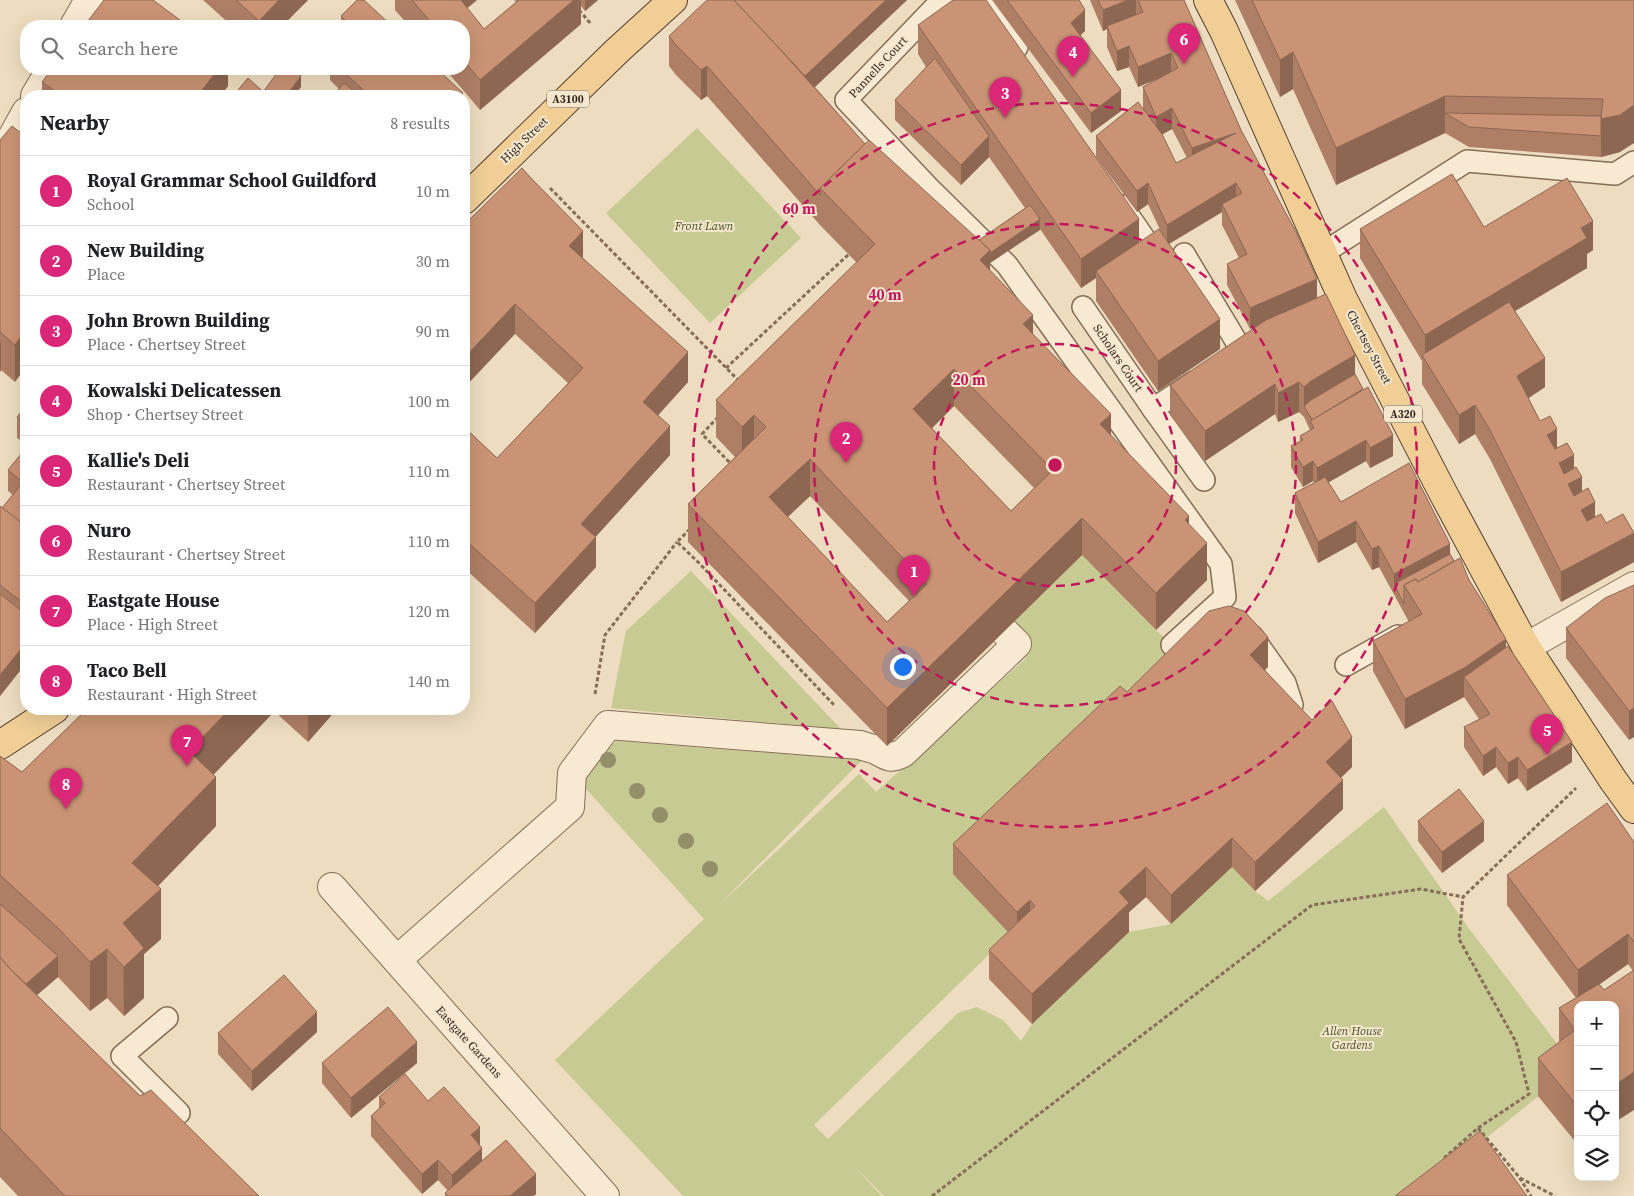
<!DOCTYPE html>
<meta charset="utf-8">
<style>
body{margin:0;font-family:"Source Serif 4",serif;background:#f2f2f2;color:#202124}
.controls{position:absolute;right:15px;bottom:15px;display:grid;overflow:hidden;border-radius:10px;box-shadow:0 5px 20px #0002}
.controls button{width:45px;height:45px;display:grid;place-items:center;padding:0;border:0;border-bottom:1px solid #e0e0e0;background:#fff;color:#202124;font:25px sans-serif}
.you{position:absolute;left:902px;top:666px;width:18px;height:18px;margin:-12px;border:4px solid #fff;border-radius:50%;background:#1a73e8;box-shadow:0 0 0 8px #1a73e833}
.badge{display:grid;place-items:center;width:32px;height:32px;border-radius:50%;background:#db2777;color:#fff;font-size:16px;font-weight:700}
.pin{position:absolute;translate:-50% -41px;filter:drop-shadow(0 1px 2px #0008)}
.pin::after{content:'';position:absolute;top:26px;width:18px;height:15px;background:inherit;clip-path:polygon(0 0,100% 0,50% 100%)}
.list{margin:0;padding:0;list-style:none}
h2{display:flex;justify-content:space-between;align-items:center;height:65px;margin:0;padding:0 20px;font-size:21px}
h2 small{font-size:16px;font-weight:400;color:#757577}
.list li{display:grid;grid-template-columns:32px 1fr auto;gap:15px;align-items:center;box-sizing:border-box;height:70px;padding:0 20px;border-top:1px solid #e0e0e0}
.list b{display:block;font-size:19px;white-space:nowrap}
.list p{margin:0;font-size:16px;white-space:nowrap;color:#757577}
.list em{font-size:16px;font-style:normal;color:#757577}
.icon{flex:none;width:28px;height:28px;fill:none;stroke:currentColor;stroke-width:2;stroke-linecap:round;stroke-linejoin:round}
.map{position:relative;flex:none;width:1634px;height:1196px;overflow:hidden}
.search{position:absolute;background:#fff;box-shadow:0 5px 20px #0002;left:20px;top:20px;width:450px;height:55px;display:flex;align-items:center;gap:12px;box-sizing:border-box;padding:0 18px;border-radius:20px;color:#757577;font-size:19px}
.panel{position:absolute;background:#fff;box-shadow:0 5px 20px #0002;left:20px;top:90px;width:450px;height:625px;border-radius:20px}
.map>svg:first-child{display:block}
.green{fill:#c7ca93}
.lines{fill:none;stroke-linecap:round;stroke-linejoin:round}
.lane-casing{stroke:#856d58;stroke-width:24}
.street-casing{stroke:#856d58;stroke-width:30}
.primary-casing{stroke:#523b2c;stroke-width:30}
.path{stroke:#856d58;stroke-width:3;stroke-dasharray:4 2.5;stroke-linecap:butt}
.lane{stroke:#f8ead2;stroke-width:21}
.street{stroke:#f8ead2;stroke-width:28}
.primary{stroke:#f0ce96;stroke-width:28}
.tree{fill:#928f69}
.wall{fill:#ae7e65;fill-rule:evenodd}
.shaded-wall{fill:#8d6752}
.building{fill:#ca9375;stroke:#8d6752;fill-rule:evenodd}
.ring{fill:none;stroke:#c2185b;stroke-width:2.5;stroke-dasharray:9 6}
.labels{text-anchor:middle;stroke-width:4;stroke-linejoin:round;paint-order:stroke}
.shield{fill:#f4e7ce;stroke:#6e6051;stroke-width:1}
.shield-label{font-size:11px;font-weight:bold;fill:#34261c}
.street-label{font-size:12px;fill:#34261c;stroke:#f4e7ce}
.park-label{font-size:12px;font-style:italic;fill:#485023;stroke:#f4e7ce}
.centre{fill:#c2185b;stroke:#f4e7ce;stroke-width:2.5}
.ring-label{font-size:15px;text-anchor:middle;font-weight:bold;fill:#c2185b;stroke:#f4e7ce;stroke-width:4;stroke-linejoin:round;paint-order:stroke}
</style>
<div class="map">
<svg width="1634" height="1196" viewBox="0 0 1634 1196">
<rect width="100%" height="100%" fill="#eddcbf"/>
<g class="green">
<path d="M697 128 801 238 710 323 606 213Z"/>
<path d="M1082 555 1156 630 1189 661 1010 934 814 1125 828 1139 958 1013 977 1007 1003 1020 1021 1041 1032 1024 1129 932 1171 924 1232 867 1255 891 1268 901 1384 807 1470 930 1575 1067 1414 1196H884L851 1163 882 1196H683L555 1060 704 919 579 781 616 741 862 760 718 906 859 774 876 792 1026 658 1014 622Z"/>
<path d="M691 571 841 729 611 708 626 631Z"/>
</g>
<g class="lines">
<g class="lane-casing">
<g id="lane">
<path d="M942 0 846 100 928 187 1007 265 1221 564 1225 597 1172 645"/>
<path d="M987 0 1017 47"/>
<path d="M1122 206 1146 241"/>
<path d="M1323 253 1467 161 1615 174 1634 162"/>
<path d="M1184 254 1242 351"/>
<path d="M1083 307 1153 409 1204 480"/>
<path d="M1153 409 1194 382"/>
<path d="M1252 636 1285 683 1292 705 1283 719"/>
<path d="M1346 665 1398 636"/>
<path d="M167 1018 122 1056 179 1113"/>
</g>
</g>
<g class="street-casing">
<g id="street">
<path d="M74 26 89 0"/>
<path d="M35 96 51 69"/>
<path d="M0 150 11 139 26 112"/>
<path d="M1526 647 1634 586"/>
<path d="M332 887 605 1196"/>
<path d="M397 960 570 807 572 773 608 725 860 745C865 747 871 748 876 750 888 756 889 760 903 753L1017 644 1004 631"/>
</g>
</g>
<g class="primary-casing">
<g id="primary">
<path d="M1208 0 1224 31 1343 299 1442 491 1526 647 1613 780 1634 809"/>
<path d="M464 200 618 50 673 0"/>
<path d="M0 745 55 709"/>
</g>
</g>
<g class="path">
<path d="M579 10 591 24"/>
<path d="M550 188 740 382"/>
<path d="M726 368 849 254"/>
<path d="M718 417 702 434 732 465"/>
<path d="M690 529 677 542 698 562 835 706"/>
<path d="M595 694 605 635 677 542"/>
<path d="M1478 1128 1519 1177 1531 1196"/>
<path d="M1444 1158 1478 1128 1529 1094 1516 1042 1459 939 1463 897 1576 788"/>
<path d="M1520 1178 1555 1196"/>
<path d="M932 1196 1312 905 1421 889 1463 897"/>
</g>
<use href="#lane" class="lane"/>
<use href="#street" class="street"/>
<use href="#primary" class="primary"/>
</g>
<g class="tree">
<circle cx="608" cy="760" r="8"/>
<circle cx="637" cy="791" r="8"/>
<circle cx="660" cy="815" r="8"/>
<circle cx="686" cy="841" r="8"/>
<circle cx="710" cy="869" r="8"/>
</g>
<g class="wall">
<path d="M203 0H308L282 26H232Z"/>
<path d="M395 0H477L467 8 484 29 516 2 514 0H598L585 11 581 6V24L480 110 445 69H464V26H409L395 10Z"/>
<path d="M907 0 815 87 865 144 979 240 1025 208 989 157 961 185 895 120V100L926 67 918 54V25L1139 243 1162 234 1148 204 1137 212 1096 157V136L1143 109V87L1158 79 1138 87 1129 67 1117 71 1107 47V29L1103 31 1090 0H1184L1241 130 1317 297 1355 374 1393 456 1370 468 1366 461 1328 482 1341 502 1450 554 1454 561 1469 580 1506 648 1572 762 1527 791 1518 778 1508 784 1496 767 1483 776 1464 747V727L1479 719 1464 697 1405 729 1373 671V641L1409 622 1379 567 1372 570 1356 542 1318 563 1295 513V493L1314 483 1313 481 1303 487 1291 467V446L1300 441V436L1310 430 1304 417 1299 412 1278 422 1275 414 1205 461 1170 415V385L1259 325 1250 329 1227 285V264L1239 258 1222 225V212L1169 244 1220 349 1158 391 1096 301V278L1081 288 1040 229 990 263V270L1033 335 1111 435 1189 525 1207 580 1156 630 1082 555 887 746 688 542V504L735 457 716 437V400L857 263 820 225 707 96 701 100 676 75 669 66V36ZM1172 129 1187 158 1176 163 1162 134ZM954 406 1034 488 1011 511 932 428ZM810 496 909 601 887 622 788 517Z"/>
<path d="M992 0H1079L1085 31 1080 35 1121 111 1091 133Z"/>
<path d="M1235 0H1634L1620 152 1601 157 1469 147 1445 133 1336 185 1293 89 1280 97Z"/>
<path d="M341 16 392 26H341Z"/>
<path d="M228 69V86L220 96H42V82Z"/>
<path d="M330 69H437L463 96H333L339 89 330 80Z"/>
<path d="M26 137 15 382 1 370 0 372V140Z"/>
<path d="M464 225 583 258 688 382 658 415 670 455 595 537 596 567 535 633 464 568V427L497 458 568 383 515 334Z"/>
<path d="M1484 227 1593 250 1587 254V268L1515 311 1545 387 1528 398 1540 421 1557 448 1574 468 1582 492 1595 517 1606 523 1634 562 1561 602 1490 459 1475 434 1459 444 1422 384V361L1360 258V229Z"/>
<path d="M26 406V443L17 438V417Z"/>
<path d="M26 448V663L0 696V506L2 508 13 495 8 491V470Z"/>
<path d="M1634 585 1629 740 1566 658V628Z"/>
<path d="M1268 667 1265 670 1352 767 1341 778 1343 809 1255 891 1232 867 1171 924 1146 897 1129 912V932L1032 1024 989 979V950L1008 932 953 874V844L1127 692Z"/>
<path d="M87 709H337L308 742 274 711 213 775 216 826 158 886 161 939 144 954V998L124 1016 107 998 90 1011 58 977 37 995 140 1096 259 1196H18L0 1177V756L22 772Z"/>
<path d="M1418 821 1484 841 1442 873 1418 841Z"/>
<path d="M1634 842V1110L1578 1005V1145L1538 1096V1058L1559 1042V1008L1576 998 1507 905V875ZM1628 964 1633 971 1604 990 1599 984Z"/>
<path d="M317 1032 252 1091 218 1054V1033Z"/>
<path d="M322 1063H417L351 1118 322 1083Z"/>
<path d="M379 1097 428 1101 480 1145 482 1161 536 1194 534 1196H445V1193L448 1191 438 1180 422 1194 371 1136V1116L379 1109Z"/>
</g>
<g class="shaded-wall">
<path d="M279 0H308L282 26H259V21Z"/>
<path d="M453 0H477L453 20Z"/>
<path d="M574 0H581V24L480 110V80Z"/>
<path d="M585 0H598L585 11Z"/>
<path d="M886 0H907L800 101V80Z"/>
<path d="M1128 0H1136V17L1107 26V29L1103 31V10Z"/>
<path d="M1085 10V31L1071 44V23Z"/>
<path d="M1129 46V67L1117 71V51Z"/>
<path d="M1293 52V89L1280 97V60Z"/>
<path d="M1171 53V73L1138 87V67Z"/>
<path d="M707 66V96L701 100V70Z"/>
<path d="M218 69H228V86L220 96H198Z"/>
<path d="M301 76V87L294 96H286Z"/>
<path d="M1121 90V111L1091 133V113Z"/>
<path d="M1445 96V133L1336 185V148Z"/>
<path d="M1634 105V143L1620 152 1601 157V119Z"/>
<path d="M1172 108V129L1156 138V117Z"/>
<path d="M1236 133 1192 168V148Z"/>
<path d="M989 136V157L961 185V165Z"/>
<path d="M1148 183V204L1137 212V191Z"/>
<path d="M1236 183V203L1222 204V212L1167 245V225Z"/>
<path d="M1040 219V230L990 263V288L975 263 990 250Z"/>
<path d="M1139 219V248L1096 271V278L1081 288V259Z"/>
<path d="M1593 221V250L1587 254V268L1428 363 1425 358V335L1581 228Z"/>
<path d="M583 231V260L569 246Z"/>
<path d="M1317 279V299L1250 329V308Z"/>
<path d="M515 304V334L464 388V358Z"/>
<path d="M1033 315V352L1023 324Z"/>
<path d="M1220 319V349L1158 391V361Z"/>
<path d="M26 329V367L15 382V345Z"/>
<path d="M1 341V370L0 372V342Z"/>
<path d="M688 352V382L643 432V402Z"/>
<path d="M1355 355V385L1304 406V387L1311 381Z"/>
<path d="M1545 358V387L1517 406V376Z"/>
<path d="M954 369V406L913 447V409Z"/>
<path d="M1299 382V412L1278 422V393Z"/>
<path d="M1275 384V414L1205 461V431Z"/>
<path d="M1475 405V434L1459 444V415Z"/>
<path d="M1111 414V451L1100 424Z"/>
<path d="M754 415V452L742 464V427Z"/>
<path d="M670 426V455L581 553V524Z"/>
<path d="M1557 429V459L1547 435Z"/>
<path d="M1393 435V456L1370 468V448Z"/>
<path d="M1366 440V461L1317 489V468Z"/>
<path d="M1574 455V481L1582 477V507L1568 514 1559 463Z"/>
<path d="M810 459V496L769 534V497Z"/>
<path d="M1313 461V481L1303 487V467Z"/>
<path d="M1595 502V531L1581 539V510Z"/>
<path d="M1189 516V553L1185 520Z"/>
<path d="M1082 518V555L887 746V708Z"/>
<path d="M1356 521V542L1318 563V542Z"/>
<path d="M1634 533V562L1561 602V572Z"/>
<path d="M596 537V567L535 633V603Z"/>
<path d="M1207 543V580L1156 630V593Z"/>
<path d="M1450 544V564L1404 585 1394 584V574Z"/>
<path d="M1379 546V567L1372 570V549Z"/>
<path d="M1268 637V667L1250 684V655Z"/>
<path d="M1506 639V669L1464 677V697L1405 729V699Z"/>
<path d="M26 643V663L0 696V675Z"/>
<path d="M1634 708V737L1629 740V711Z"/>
<path d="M230 709H274V712L189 800V751Z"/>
<path d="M311 709H337L308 742V712Z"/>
<path d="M1352 737V767L1326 791V762Z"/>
<path d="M1572 742V762L1527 791V770Z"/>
<path d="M1496 747V767L1483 776V756Z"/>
<path d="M1518 757V778L1508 784V763Z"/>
<path d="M216 777V826L132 913V863Z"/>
<path d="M1343 780V809L1255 891V862Z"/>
<path d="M1484 821V841L1442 873V852Z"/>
<path d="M1232 838V867L1171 924V895Z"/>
<path d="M1146 867V897L1129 912V932L1032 1024V994L1119 892Z"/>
<path d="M161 889V939L144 954V998L124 1016 123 923Z"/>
<path d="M1030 900V930L1017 942V912Z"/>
<path d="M1628 934V964L1578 1000V970Z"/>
<path d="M107 949V998L90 1011V962Z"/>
<path d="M58 956V977L10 1018V997Z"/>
<path d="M317 1012V1032L252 1091V1071Z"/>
<path d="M417 1042V1063L351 1118V1098Z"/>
<path d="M1634 1072V1110L1615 1122V1085Z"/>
<path d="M480 1127V1148L471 1135Z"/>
<path d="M482 1148V1169L452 1195V1175Z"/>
<path d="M438 1160V1180L422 1194V1174Z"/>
<path d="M536 1174V1194L534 1196H510Z"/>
</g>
<g class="building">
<path d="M104 0H153L188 26H84Z"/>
<path d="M236 0H279L259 21Z"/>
<path d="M357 0H364L392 26H351L341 16Z"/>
<path d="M412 0H461L484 29 519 0H574L480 80 464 61V26H434Z"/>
<path d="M707 0H734L778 47 865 144 820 188V195L707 66 701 70 676 45 669 36Z"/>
<path d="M734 0H886L805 76 778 47Z"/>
<path d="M953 0H986L1139 219 1081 259 918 25Z"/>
<path d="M1007 0H1079L1085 10 1071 23 1121 90 1091 113Z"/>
<path d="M1098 0H1128L1103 10Z"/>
<path d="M1138 0H1184L1241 130 1296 232 1317 279 1250 308 1227 264 1247 254 1222 204 1242 193 1236 183 1167 225 1148 183 1137 191 1096 136 1138 102 1162 134 1176 163 1236 133 1192 148 1172 108 1156 117 1143 87 1178 68 1171 53 1138 67 1129 46 1117 51 1107 26 1143 12Z"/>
<path d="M1252 0H1634V105L1620 115 1601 119 1603 99 1445 96 1336 148 1293 52 1280 60Z"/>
<path d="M935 58 989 136 961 165 895 100Z"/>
<path d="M52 69H218L198 96H62L42 82Z"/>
<path d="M280 69H291L301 76 286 96H268L263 92Z"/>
<path d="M340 69H437L463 93 459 96H370Z"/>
<path d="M248 78 268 96H233Z"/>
<path d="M344 83 360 96H333Z"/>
<path d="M1445 113 1601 116V136L1469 127Z"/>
<path d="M12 126 26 137V329L15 345 0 332V140Z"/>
<path d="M869 140 990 250 980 260 1033 315 1023 324 1111 414 1100 424 1189 516 1185 520 1207 543 1156 593 1082 518 887 708 688 504 766 427 754 415 742 427 716 400 875 244 820 188ZM954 369 1053 470 1011 511 913 409ZM810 459 927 584 887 622 769 497Z"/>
<path d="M522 168 530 177 583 231 569 246 688 352 643 402 670 426 581 524 596 537 535 603 464 539V427L497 458 583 368 515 304 464 358V225Z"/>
<path d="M1452 174 1484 227 1567 178 1593 221 1581 228 1587 238 1425 335 1360 229Z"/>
<path d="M1030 205 1040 219 990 253V250L979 240Z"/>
<path d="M1159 229 1220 319 1158 361 1096 271Z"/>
<path d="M1326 294 1355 355 1311 381 1304 387 1299 382 1278 393 1275 384 1205 431 1170 385 1266 320Z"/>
<path d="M1509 302 1545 358 1517 376 1540 421 1550 416 1557 429 1547 435 1555 449 1567 443 1574 455 1559 463 1564 474 1576 467 1582 477 1568 484 1574 496 1588 488 1595 502 1581 510 1587 521 1601 514 1606 523 1623 514 1634 533 1561 572 1490 430 1475 405 1459 415 1422 355Z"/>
<path d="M1355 374 1363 389 1312 420 1304 406 1311 400Z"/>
<path d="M1368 387 1393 435 1370 448 1366 440 1317 468 1313 461 1303 467 1291 446 1303 440 1300 436 1314 428 1310 421Z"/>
<path d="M26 406V422L17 417Z"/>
<path d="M26 448V526L2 508 23 482 8 470Z"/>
<path d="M1409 463 1450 544 1394 574 1379 546 1372 549 1356 521 1318 542 1295 493 1325 477 1341 502Z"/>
<path d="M0 506 26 526V605L0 585Z"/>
<path d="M1450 554 1454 561 1418 582 1416 579 1404 585V604L1394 584Z"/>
<path d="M1460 558 1469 580 1506 639 1464 668 1405 699 1373 641 1422 614 1404 585 1416 579 1418 582Z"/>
<path d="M1634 585V708L1629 711 1566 628 1605 598Z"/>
<path d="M0 594 26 614V643L0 675Z"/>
<path d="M1229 606 1244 611 1268 637 1250 655 1312 720 1332 701 1352 737 1326 762 1343 780 1255 862 1232 838 1171 895 1146 867 1119 892 1129 903 1032 994 989 950 1035 906 1030 900 1017 912 953 844 1120 686 1127 692 1209 611Z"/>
<path d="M1508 646 1572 742 1527 770 1518 757 1508 763 1496 747 1483 756 1464 727 1490 714 1464 677Z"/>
<path d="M87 709H230L189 751 216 777 132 863 161 889 123 923 144 948 124 967 107 949 90 962 58 928 0 875V756L22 772Z"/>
<path d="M304 709H311L308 712Z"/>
<path d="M1459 789 1484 821 1442 852 1418 821Z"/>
<path d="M1607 803 1634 842V942L1628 934 1578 970 1507 875Z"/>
<path d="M0 904 58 956 26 984 10 969 0 957Z"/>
<path d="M0 957 10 969 140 1096 151 1090 259 1196H65L0 1128Z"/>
<path d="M1634 970V1072L1615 1085V1005H1578V1107L1538 1058 1575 1030 1559 1008 1599 984 1604 990Z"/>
<path d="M284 975 317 1012 252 1071 218 1033Z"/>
<path d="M388 1007 417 1042 351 1098 322 1063Z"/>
<path d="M405 1074 428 1101 444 1087 480 1127 471 1135 482 1148 452 1175 438 1160 422 1174 371 1116 385 1103 379 1097Z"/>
<path d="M1480 1131 1527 1196H1395Z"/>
<path d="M506 1140 536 1174 510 1196H448L445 1193Z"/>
</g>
<g class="ring">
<circle cx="1055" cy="465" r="121"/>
<circle cx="1055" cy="465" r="241"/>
<circle cx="1055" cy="465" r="362"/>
</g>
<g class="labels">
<g class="shield">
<rect x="547" y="90.5" width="42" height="17" rx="4"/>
<rect x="1384" y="405.5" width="38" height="17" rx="4"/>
</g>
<g class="shield-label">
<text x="568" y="103">A3100</text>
<text x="1403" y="418">A320</text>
</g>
<g class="street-label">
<text transform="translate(878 67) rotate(-47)" y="4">Pannells Court</text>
<text transform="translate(524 140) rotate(-44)" y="4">High Street</text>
<text transform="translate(1369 347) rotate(62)" y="4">Chertsey Street</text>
<text transform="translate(1118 358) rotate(56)" y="4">Scholars Court</text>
<text transform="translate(469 1042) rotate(48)" y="4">Eastgate Gardens</text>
</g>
<g class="park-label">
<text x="704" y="230">Front Lawn</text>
<text x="1352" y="1035">Allen House<tspan x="1352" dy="14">Gardens</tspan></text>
</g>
</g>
<circle cx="1055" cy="465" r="8" class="centre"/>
<g class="ring-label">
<text x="799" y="214">60 m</text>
<text x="885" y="300">40 m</text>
<text x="969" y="385">20 m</text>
</g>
</svg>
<div class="controls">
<button>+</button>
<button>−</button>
<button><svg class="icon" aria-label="locate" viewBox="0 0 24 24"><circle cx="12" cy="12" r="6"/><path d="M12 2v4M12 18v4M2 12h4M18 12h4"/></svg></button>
<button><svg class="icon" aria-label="layers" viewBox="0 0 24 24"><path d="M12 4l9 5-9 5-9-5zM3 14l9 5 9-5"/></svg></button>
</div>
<div class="you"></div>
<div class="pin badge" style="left:914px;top:596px">1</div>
<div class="pin badge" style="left:846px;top:463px">2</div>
<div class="pin badge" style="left:1005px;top:118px">3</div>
<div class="pin badge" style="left:1073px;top:77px">4</div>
<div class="pin badge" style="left:1547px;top:755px">5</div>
<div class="pin badge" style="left:1184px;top:64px">6</div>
<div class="pin badge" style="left:187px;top:766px">7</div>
<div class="pin badge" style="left:66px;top:809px">8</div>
<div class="search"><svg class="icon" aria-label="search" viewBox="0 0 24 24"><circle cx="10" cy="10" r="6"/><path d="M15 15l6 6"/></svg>Search here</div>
<section class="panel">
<h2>Nearby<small>8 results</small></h2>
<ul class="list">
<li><span class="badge">1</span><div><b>Royal Grammar School Guildford</b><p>School</p></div><em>10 m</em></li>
<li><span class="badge">2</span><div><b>New Building</b><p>Place</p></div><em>30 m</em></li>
<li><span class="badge">3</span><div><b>John Brown Building</b><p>Place · Chertsey Street</p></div><em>90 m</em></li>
<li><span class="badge">4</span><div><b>Kowalski Delicatessen</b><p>Shop · Chertsey Street</p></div><em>100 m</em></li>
<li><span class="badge">5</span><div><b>Kallie's Deli</b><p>Restaurant · Chertsey Street</p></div><em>110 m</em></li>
<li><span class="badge">6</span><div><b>Nuro</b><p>Restaurant · Chertsey Street</p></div><em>110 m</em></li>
<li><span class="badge">7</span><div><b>Eastgate House</b><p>Place · High Street</p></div><em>120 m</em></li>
<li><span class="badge">8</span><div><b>Taco Bell</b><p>Restaurant · High Street</p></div><em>140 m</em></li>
</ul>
</section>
</div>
